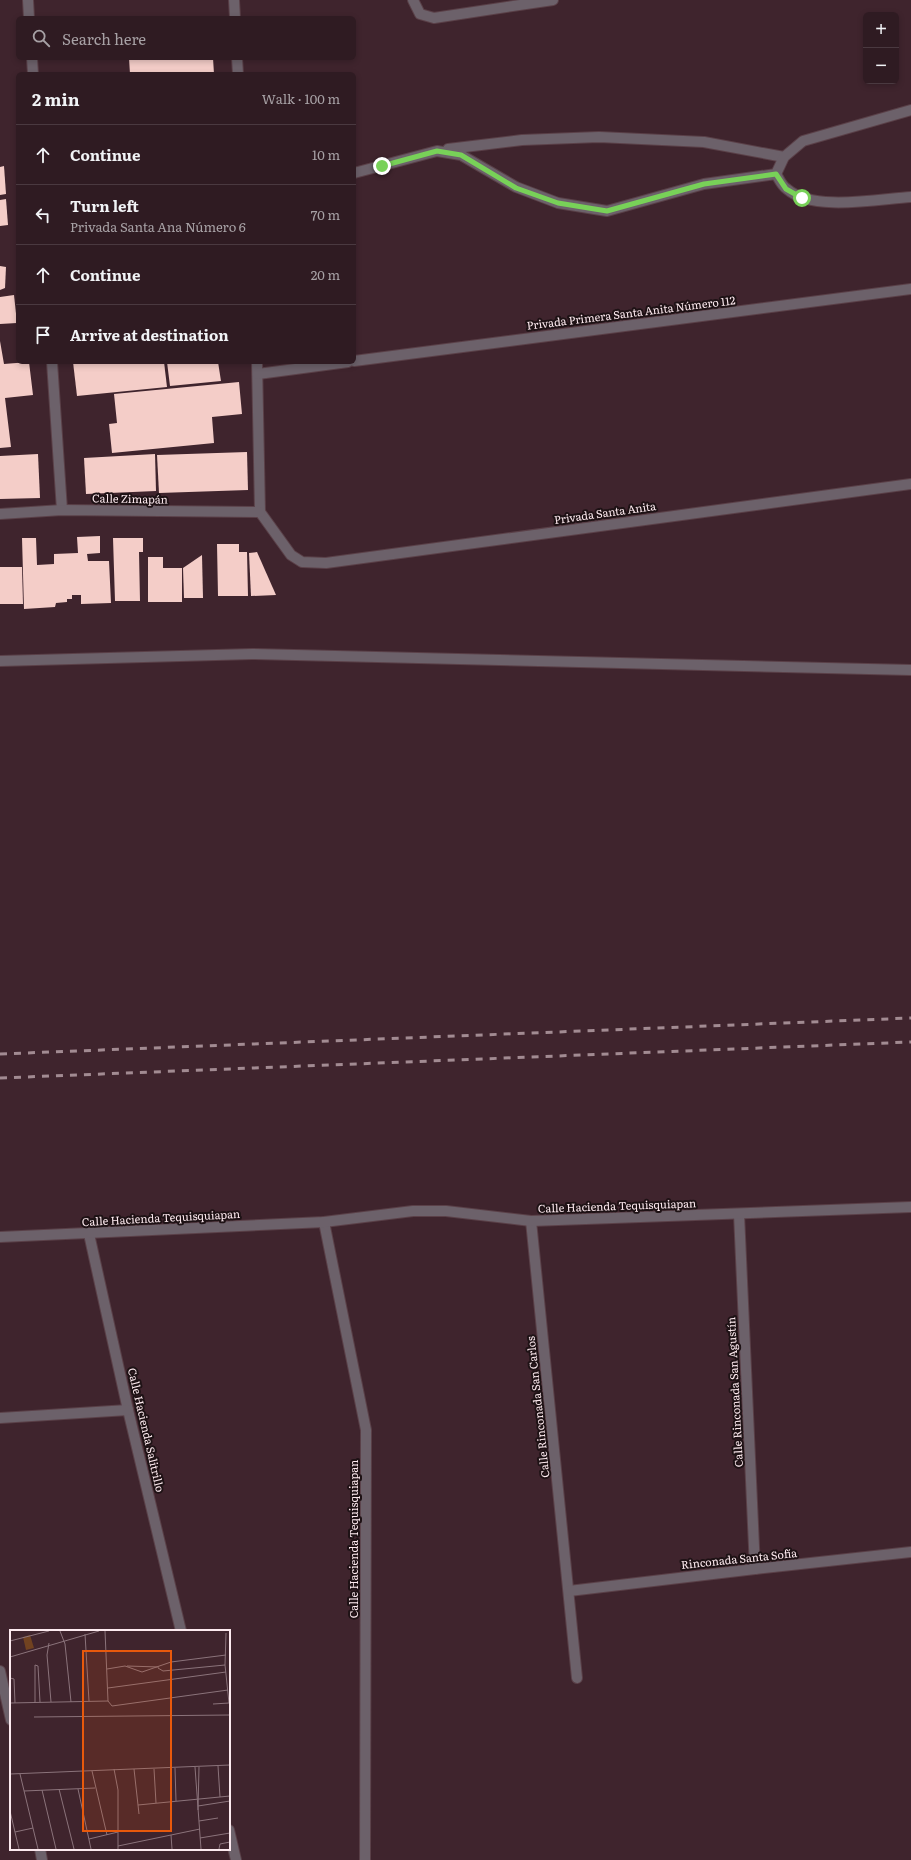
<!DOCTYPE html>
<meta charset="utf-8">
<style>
body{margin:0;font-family:Literata,serif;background:#3b282f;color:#f1f3f6}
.controls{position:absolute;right:12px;top:12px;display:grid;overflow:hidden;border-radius:6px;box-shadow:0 2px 6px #0003}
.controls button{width:36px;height:36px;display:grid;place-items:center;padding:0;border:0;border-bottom:1px solid #4a3940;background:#2f1b22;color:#f1f3f6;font:20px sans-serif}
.stop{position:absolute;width:12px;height:12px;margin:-9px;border:3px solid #78d158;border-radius:50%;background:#fff}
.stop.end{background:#78d158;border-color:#fff;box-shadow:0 1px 4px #0008}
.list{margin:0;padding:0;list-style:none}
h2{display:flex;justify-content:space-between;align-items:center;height:52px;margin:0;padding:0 16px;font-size:17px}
h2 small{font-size:13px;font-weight:400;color:#a7a1a5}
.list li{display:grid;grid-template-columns:26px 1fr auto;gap:12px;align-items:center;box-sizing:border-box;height:60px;padding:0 16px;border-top:1px solid #4a3940}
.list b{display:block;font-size:15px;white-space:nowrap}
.list p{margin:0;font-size:13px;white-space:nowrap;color:#a7a1a5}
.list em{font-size:13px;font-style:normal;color:#a7a1a5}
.icon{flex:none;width:22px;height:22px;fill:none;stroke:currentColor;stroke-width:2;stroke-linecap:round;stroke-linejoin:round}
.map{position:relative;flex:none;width:911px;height:1860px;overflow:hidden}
.search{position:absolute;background:#2f1b22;box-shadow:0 2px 6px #0003;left:16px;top:16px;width:340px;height:44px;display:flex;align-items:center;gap:10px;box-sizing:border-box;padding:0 14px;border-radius:6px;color:#a7a1a5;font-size:15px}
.panel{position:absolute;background:#2f1b22;box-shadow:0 2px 6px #0003;left:16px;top:72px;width:340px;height:292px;border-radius:6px}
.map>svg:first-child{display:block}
.building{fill:#f4cdc8}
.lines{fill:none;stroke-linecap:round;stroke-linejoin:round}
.lane-casing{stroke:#5a4048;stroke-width:12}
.street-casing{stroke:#5a4048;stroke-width:12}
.lane{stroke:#6c616a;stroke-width:10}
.street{stroke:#6c616a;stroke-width:10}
.rail{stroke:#a28b92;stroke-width:3;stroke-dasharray:7 7;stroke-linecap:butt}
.route{stroke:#78d158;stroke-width:5}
.labels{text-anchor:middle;stroke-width:4;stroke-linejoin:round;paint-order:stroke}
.street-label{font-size:11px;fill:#fdeaef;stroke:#1e1215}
.inset-road{fill:none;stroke:#8b737b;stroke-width:1}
.view{fill:#e8590c;fill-opacity:0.15;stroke:#e8590c;stroke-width:2}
.inset-edge{fill:none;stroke:#fdeaef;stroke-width:2}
</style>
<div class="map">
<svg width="911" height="1860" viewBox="0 0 911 1860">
<rect width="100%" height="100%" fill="#3f242d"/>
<g class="building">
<path d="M129 58H213L214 74H130Z"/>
<path d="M4 166 6 194 0 195V167Z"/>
<path d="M6 199 8 225 0 226V200Z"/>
<path d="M0 266 6 267 5 288 0 290Z"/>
<path d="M14 295 17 323 0 324V297Z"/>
<path d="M0 341 4 364 29 362 33 395 5 398 11 447 0 448Z"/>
<path d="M73 362H164L167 387 77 396Z"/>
<path d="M167 362H218L221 381 170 386Z"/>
<path d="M239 382 242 414 212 417 214 443 112 453 109 424 117 423 114 394Z"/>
<path d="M247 452 248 490 159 493 157 455Z"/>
<path d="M38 454 40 498 0 499V456Z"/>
<path d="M155 454 156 491 86 494 84 458Z"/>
<path d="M100 536V553L87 554 88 561H109L111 603 81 604V595H72V599H67V602L56 603 55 607 24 609 22 538H36L37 565 54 564V554L78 553 77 537Z"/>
<path d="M113 538H143V552H139L140 601H115Z"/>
<path d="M217 544H239V552H247L248 596H218Z"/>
<path d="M257 552 276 595 251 596 249 553Z"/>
<path d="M202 555 203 598H184L183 568Z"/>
<path d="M148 557H163V568H182V602H148Z"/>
<path d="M0 567H22L23 604H0Z"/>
</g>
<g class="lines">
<g class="lane-casing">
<path id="lane" d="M413 0 420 14 434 18 553 0"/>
</g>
<g class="street-casing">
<g id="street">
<path d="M28 0 29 18"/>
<path d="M234 0 235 18"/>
<path d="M32 58 33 74"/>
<path d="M237 58 238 74"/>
<path d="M448 149 522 140 599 137 704 142 784 157"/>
<path d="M354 173 437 151 461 155 516 187 558 203 607 211 704 184 776 174 784 157 803 141 911 110"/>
<path d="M776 174C779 179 782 186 787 189 813 212 878 199 911 197"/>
<path d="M354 361 911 289"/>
<path d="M52 362 62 510"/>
<path d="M257 362 260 512 291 555 302 562 326 563 911 484"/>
<path d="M258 374 348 362"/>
<path d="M0 514 62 510 260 512"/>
<path d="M0 661 252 654 911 670"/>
<path d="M739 1214 755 1569"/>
<path d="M531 1221 577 1678"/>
<path d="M324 1222 366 1430 365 1860"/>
<path d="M89 1234 128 1410 181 1631"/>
<path d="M0 1237 324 1222 413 1211H446L531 1221 911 1207"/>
<path d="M0 1418 128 1410"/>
<path d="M569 1591 755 1569 911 1552"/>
<path d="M0 1671 11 1720"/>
<path d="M229 1830 236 1860"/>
<path d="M40 1849 42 1860"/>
</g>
</g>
<use href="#lane" class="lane"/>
<use href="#street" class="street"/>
<g class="rail">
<path d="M0 1054 911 1018"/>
<path d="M0 1078 911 1042"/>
</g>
</g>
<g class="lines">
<path class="route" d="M382 166 437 151 461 155 516 188 558 203 607 211 704 184 776 174 786 189 802 198"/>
</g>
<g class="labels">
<g class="street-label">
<text transform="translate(631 313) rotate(-7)" y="4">Privada Primera Santa Anita Número 112</text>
<text transform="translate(130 499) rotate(1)" y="4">Calle Zimapán</text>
<text transform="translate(605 513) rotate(-8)" y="4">Privada Santa Anita</text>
<text transform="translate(617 1206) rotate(-2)" y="4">Calle Hacienda Tequisquiapan</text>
<text transform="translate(161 1218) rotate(-3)" y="4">Calle Hacienda Tequisquiapan</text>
<text transform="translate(735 1392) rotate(-93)" y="4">Calle Rinconada San Agustín</text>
<text transform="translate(538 1407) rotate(-96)" y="4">Calle Rinconada San Carlos</text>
<text transform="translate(146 1430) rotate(77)" y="4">Calle Hacienda Salitrillo</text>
<text transform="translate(354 1539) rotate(-90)" y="4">Calle Hacienda Tequisquiapan</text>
<text transform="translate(739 1559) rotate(-6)" y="4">Rinconada Santa Sofía</text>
</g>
</g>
<g transform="translate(10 1630)">
<rect width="220" height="220" fill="#3f242d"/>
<path d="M20 5 24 18 16 20 13 7Z" fill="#714220"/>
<path class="inset-road" d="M50 1 55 14 61 72M95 1 98 71 102 76 218 60M75 4 79 71M0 11 39 1M39 13 37 25 41 72M0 27 89 1M25 35 28 36 30 72M117 36 149 37M148 38 153 41 215 35M97 39 115 36 132 42 161 32 216 25M0 48 4 49 5 73M98 58 216 42M0 59V73M25 72V35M0 73 98 71M203 74 219 73 215 35 216 3M24 87 220 85M208 136 210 167M185 137 191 219M165 138 166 171M104 139 108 160V219M124 139 129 184M144 139 146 173M82 141 97 205M0 144 220 135M10 144 28 219M49 159 64 219M68 159 81 219M32 160 46 219M14 161 85 158M128 175 220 166M188 176 220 171M188 180 189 137M0 181 9 219M189 191 208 188M5 202 23 198M161 205 162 219M190 208 220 203M79 209 108 202M108 216 190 199M209 219 210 214 220 212"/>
<path class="view" d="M73 21H161V201H73Z"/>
<rect width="220" height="220" class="inset-edge"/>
</g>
</svg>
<div class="controls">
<button>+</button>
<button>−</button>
</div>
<div class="stop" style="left:802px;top:198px"></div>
<div class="stop end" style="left:382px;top:166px"></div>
<div class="search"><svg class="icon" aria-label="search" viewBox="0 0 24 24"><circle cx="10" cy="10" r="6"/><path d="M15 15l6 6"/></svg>Search here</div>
<section class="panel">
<h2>2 min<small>Walk · 100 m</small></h2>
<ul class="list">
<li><svg class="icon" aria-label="ahead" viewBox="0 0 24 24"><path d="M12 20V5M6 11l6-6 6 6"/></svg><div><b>Continue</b></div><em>10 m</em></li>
<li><svg class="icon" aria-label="left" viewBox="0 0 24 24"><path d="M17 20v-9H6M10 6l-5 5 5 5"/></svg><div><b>Turn left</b><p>Privada Santa Ana Número 6</p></div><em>70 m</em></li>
<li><svg class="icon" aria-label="ahead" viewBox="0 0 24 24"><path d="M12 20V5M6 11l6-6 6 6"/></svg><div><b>Continue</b></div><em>20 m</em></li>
<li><svg class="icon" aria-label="arrive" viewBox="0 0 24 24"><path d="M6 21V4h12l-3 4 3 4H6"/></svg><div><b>Arrive at destination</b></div></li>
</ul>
</section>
</div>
